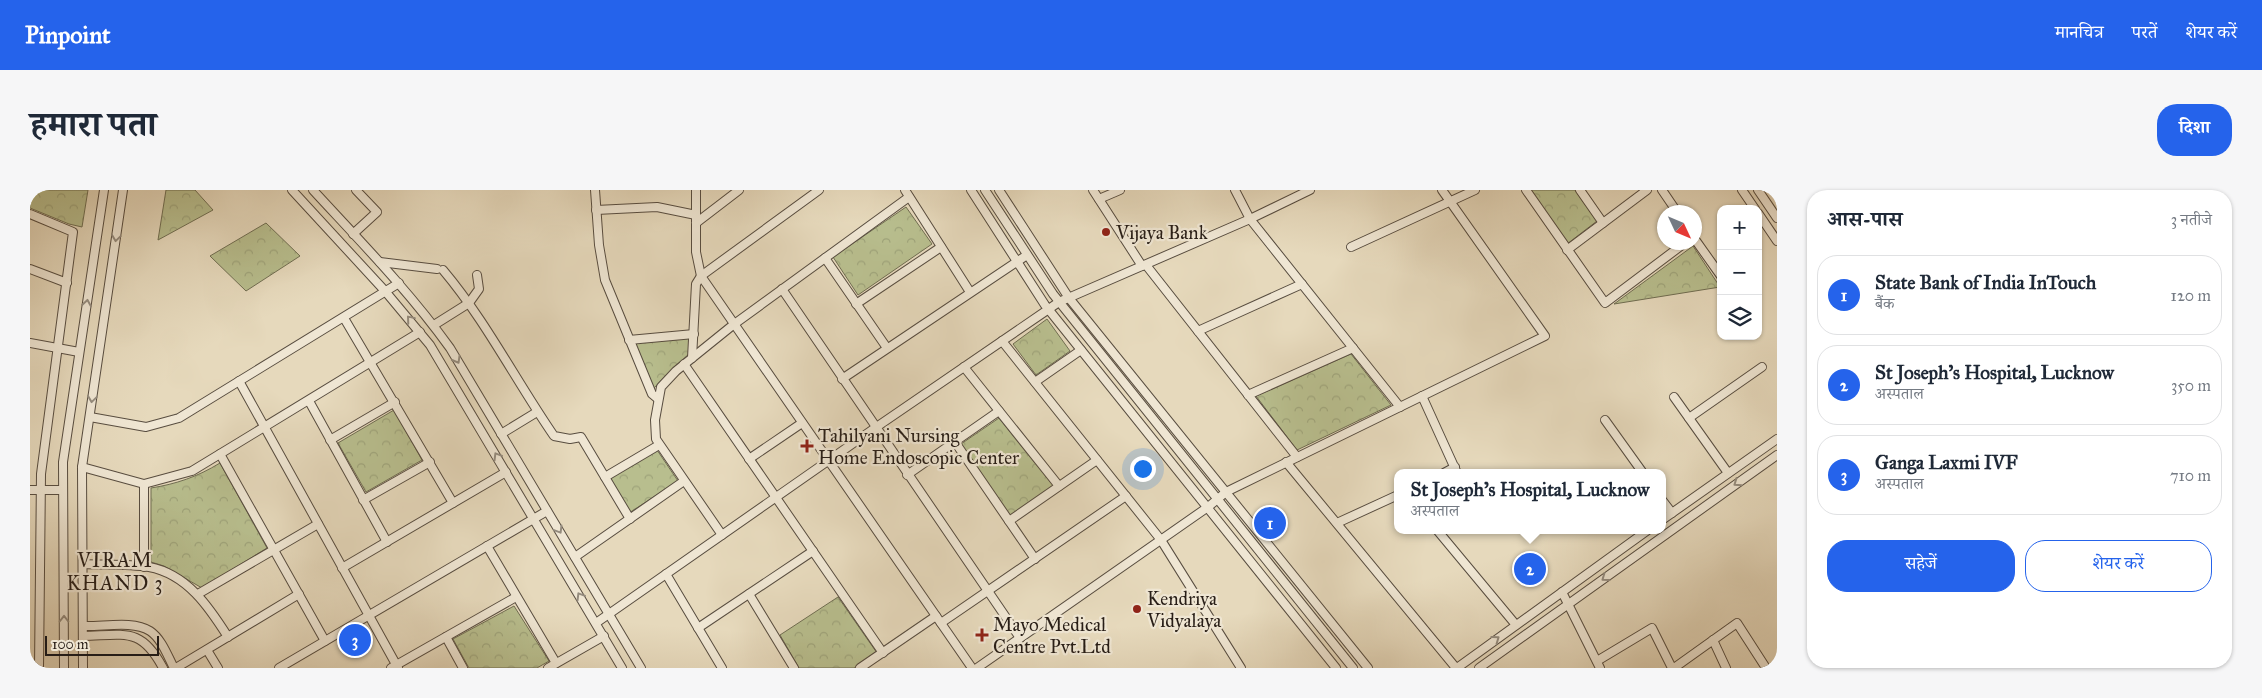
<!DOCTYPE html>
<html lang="hi">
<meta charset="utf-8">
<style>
body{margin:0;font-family:"IM FELL Great Primer","Noto Serif Devanagari",serif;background:#f6f6f7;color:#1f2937}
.controls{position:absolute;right:15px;top:15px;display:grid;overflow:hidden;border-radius:10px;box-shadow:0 1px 4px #0004}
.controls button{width:45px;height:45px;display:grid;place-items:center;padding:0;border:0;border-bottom:1px solid #e0e1e3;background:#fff;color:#1f2937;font:25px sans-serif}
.compass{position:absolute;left:1627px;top:15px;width:45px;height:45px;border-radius:50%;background:#fff;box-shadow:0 1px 4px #0004;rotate:134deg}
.scale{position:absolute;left:15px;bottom:12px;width:114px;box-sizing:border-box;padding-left:5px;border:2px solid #281e17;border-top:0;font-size:14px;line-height:18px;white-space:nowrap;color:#281e17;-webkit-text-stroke:4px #efe6d3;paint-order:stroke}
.you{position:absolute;left:1112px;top:278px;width:18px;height:18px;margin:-12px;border:4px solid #fff;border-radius:50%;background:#1a73e8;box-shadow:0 0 0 8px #1a73e833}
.badge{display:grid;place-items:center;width:32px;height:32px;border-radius:50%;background:#2563eb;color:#fff;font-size:16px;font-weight:700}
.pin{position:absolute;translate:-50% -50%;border:2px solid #fff;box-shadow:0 1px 5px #0006}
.popup{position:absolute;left:1364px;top:279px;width:272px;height:65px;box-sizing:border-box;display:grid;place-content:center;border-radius:10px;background:#fff;filter:drop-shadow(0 1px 4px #0005);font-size:16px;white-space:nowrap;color:#747a83}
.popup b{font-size:19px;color:#1f2937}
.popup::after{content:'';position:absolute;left:50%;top:100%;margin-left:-10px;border:10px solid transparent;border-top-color:#fff}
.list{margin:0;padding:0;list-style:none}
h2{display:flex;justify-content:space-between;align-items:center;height:65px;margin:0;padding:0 20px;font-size:21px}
h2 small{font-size:16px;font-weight:400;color:#747a83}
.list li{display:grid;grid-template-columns:32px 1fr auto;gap:15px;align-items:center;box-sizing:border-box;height:80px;margin:0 10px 10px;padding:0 10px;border:1px solid #e0e1e3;border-radius:20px}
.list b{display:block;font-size:19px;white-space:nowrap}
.list p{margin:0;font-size:16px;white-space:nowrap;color:#747a83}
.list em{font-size:16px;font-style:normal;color:#747a83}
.actions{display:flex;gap:10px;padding:15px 20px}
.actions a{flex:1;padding:11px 0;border:1px solid #2563eb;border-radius:20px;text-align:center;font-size:18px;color:#2563eb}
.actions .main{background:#2563eb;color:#fff}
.icon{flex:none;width:28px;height:28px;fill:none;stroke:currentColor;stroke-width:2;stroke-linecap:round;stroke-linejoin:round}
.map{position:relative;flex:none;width:1747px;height:478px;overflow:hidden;border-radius:20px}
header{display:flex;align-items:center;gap:30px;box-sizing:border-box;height:70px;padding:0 25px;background:#2563eb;color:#fff}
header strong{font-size:24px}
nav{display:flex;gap:28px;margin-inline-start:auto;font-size:18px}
.intro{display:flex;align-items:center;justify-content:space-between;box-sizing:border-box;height:120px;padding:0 30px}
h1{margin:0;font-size:35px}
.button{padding:12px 22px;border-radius:20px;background:#2563eb;color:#fff;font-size:18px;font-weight:700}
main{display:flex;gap:30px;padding:0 30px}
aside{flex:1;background:#fff;border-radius:20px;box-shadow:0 1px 4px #0004}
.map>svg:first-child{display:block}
.forest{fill:url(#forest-crowns);stroke:#706e52}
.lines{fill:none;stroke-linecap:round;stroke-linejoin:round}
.minor-casing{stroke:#584d40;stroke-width:10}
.minor{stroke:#efe6d3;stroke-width:8}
.oneway{stroke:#958c7e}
.poi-dot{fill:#8f2418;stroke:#efe6d3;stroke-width:2}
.labels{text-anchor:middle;stroke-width:4.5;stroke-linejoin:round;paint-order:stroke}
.poi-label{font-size:19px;fill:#281e17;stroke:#efe6d3;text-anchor:start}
.neighbourhood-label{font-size:20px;letter-spacing:1px;fill:#281e17;stroke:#efe6d3}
</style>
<header>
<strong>Pinpoint</strong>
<nav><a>मानचित्र</a><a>परतें</a><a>शेयर करें</a></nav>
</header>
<div class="intro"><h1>हमारा पता</h1><a class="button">दिशा</a></div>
<main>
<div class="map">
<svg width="1747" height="478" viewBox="0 0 1747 478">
<defs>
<pattern id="forest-crowns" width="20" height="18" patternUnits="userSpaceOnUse" patternTransform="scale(1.25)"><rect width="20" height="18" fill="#b8be8e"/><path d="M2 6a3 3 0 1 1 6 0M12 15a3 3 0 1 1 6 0" fill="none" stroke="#9ea37a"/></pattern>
</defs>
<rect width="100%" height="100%" fill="#e6d9bc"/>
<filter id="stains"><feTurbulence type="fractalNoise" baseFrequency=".004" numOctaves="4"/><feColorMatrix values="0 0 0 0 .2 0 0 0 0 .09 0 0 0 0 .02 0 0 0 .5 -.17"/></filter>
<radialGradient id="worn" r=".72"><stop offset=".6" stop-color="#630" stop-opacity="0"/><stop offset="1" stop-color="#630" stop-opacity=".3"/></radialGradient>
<g class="forest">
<path d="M0 0H58L52 37 39 34 0 18Z"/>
<path d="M136 0H165L183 20 128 50Z"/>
<path d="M1501 0H1545L1567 31 1537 54Z"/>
<path d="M876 17 902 54 828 105 803 67Z"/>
<path d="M236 33 270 66 216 101 180 66Z"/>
<path d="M1663 56 1690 97 1584 114Z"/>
<path d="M1017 129 1040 161 1006 185 983 154Z"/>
<path d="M660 148 659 164 642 179 624 198 605 153Z"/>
<path d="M1321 164 1361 215 1267 260 1226 206Z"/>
<path d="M364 220 392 270 336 302 308 253Z"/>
<path d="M969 228 1024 296 981 327 931 254Z"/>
<path d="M627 260 648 291 599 323 580 288Z"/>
<path d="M190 273 237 358 172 398 134 376 121 372V298C146 294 167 287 190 273Z"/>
<path d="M808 407 847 463 824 478H769L750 445Z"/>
<path d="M484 416 519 471 507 478H439L423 449Z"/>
</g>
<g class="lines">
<g class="minor-casing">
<g id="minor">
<path d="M262 0 355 101 400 155 592 478"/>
<path d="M283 0C330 51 379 101 420 158L611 478"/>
<path d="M565 0 569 55 575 90 622 204 628 209"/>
<path d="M666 0V62L671 86 942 478"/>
<path d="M875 0 940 102"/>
<path d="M941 0 1015 115 1306 478"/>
<path d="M955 0 1023 104 1323 478"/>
<path d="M969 0 1039 108 1338 478"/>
<path d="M1063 0 1112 76"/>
<path d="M1205 0 1220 29 1370 217"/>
<path d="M1496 0 1575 113 1656 52"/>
<path d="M1550 0 1573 33"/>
<path d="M1632 0 1647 22"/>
<path d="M1712 0 1725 19"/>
<path d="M1728 0 1747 28"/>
<path d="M1069 9 1090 0"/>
<path d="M566 20 627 17 666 25"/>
<path d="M1728 23 1747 51"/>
<path d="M0 24 43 42 11 284 9 478"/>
<path d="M666 33 709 0"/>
<path d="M323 44 347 22 326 0"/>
<path d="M1664 48 1691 86"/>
<path d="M1321 57 1445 0"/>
<path d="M1537 60 1617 0"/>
<path d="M795 68 857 158"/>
<path d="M350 72 407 79"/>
<path d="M1116 75 1267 267"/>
<path d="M0 79 37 93"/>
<path d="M413 80C456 131 486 191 524 246L540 249 551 247 600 329"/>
<path d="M752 99 990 448"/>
<path d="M826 114 911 57"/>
<path d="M314 128 423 313"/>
<path d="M404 135 439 113 449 99 447 85"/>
<path d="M1168 141 1272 94"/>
<path d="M599 150 664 144"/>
<path d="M972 151 1131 350 1211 478"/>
<path d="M0 153 49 162"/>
<path d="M662 168 666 94 671 86 789 0"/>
<path d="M654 174 853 463"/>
<path d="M934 177 1029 296"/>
<path d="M812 189 997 65"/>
<path d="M209 191 368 478"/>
<path d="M1005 192 1051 160"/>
<path d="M1218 205 1323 158"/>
<path d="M1392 206 1427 283"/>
<path d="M1644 207 1698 283"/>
<path d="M279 211 357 352"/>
<path d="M60 227 116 237 149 228 369 93"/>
<path d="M1659 228 1732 177"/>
<path d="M1575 230 1613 283"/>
<path d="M471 244 507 222"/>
<path d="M300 250 365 212"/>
<path d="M925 252 1005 369"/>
<path d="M190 264 295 451"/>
<path d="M719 269 772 233"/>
<path d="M1256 272 1426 478"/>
<path d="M52 277 114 294 162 281 390 142"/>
<path d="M1414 283 1425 277"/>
<path d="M877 285 969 221"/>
<path d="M575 287 629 255"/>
<path d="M0 300H33"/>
<path d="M333 310 400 272"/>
<path d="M1632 310 1642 323"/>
<path d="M1632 330 1747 249"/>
<path d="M979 331 1067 270"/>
<path d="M1307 333 1368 305"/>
<path d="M1407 340 1486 435"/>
<path d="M692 345 626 249 625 230 631 197 646 181 703 135 879 7"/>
<path d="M457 356 526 473"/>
<path d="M545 367 654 291"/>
<path d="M53 374C74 375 98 374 119 377 157 384 179 417 198 447"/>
<path d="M114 377V294"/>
<path d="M312 378 476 282"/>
<path d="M636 384 692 478"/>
<path d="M1532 402 1570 478"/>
<path d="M168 404 288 334"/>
<path d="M719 404 764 478"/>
<path d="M566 433 845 238 1029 112 1220 29 1280 0"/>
<path d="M911 433 1096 306"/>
<path d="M53 436C73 437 103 430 120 441 132 449 138 467 144 478"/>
<path d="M668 438 783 361"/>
<path d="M53 446C96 445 111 437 133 478"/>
<path d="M416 447 433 478"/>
<path d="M1683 450 1696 478"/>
<path d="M177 460 188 478"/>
<path d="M1567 471 1622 438 1642 478"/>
<path d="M34 478 33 272 74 0"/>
<path d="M53 478 52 277 93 0"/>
<path d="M146 478 269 404"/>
<path d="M249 478 517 321"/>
<path d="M361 478 486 407"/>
<path d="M518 478 574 446"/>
<path d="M830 478 906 426"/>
<path d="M947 478 1178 317 1196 302 1515 146 1412 0"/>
<path d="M1427 478 1618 340"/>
<path d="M1449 478 1747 265"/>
<path d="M1644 478 1707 433 1736 478"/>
</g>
</g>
<use href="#minor" class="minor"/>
</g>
<defs><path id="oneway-chevron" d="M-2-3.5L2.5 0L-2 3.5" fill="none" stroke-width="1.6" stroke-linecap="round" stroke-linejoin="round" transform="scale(1.25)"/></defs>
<g class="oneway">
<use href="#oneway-chevron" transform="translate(86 48) rotate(98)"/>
<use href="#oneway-chevron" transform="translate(57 113) rotate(-81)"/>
<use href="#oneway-chevron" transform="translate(380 129) rotate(-130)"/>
<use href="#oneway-chevron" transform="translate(427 170) rotate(60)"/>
<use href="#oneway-chevron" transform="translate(62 209) rotate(98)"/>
<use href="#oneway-chevron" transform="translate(467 266) rotate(-121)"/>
<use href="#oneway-chevron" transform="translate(1707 293) rotate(145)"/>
<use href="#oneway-chevron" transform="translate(529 340) rotate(59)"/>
<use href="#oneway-chevron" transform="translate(1575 388) rotate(144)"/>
<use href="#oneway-chevron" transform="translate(550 406) rotate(-121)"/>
<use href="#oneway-chevron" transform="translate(34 429) rotate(-90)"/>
<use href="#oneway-chevron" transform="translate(1466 449) rotate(-36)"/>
</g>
<g class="poi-dot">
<circle cx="1076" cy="42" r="5"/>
<path d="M774.5 248.5h5v5h5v5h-5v5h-5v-5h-5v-5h5z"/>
<circle cx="1107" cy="419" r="5"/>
<path d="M949.5 437.5h5v5h5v5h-5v5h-5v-5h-5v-5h5z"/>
</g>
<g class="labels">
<g class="poi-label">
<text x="1086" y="49">Vijaya Bank</text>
<text x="788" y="252">Tahilyani Nursing<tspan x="788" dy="22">Home Endoscopic Center</tspan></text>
<text x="1117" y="415">Kendriya<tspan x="1117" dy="22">Vidyalaya</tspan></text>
<text x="963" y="441">Mayo Medical<tspan x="963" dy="22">Centre Pvt.Ltd</tspan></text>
</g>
<g class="neighbourhood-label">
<text x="85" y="377">VIRAM<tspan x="85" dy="23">KHAND 3</tspan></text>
</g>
</g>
<rect width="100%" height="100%" filter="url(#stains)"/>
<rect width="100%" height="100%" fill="url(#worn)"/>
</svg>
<div class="controls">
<button>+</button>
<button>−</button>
<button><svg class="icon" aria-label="layers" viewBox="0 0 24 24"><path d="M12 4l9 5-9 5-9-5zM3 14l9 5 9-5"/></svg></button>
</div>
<svg class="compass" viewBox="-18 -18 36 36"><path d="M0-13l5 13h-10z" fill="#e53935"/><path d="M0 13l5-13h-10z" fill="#747a83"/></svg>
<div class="scale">100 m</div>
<div class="you"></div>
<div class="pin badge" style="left:1240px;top:333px">1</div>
<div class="pin badge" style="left:1500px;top:379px">2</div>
<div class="popup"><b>St Joseph's Hospital, Lucknow</b>अस्पताल</div>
<div class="pin badge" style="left:325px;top:450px">3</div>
</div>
<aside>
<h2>आस-पास<small>3 नतीजे</small></h2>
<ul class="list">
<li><span class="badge">1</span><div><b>State Bank of India InTouch</b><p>बैंक</p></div><em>120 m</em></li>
<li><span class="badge">2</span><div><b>St Joseph's Hospital, Lucknow</b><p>अस्पताल</p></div><em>350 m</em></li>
<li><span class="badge">3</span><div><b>Ganga Laxmi IVF</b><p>अस्पताल</p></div><em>710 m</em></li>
</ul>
<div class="actions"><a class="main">सहेजें</a><a>शेयर करें</a></div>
</aside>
</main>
